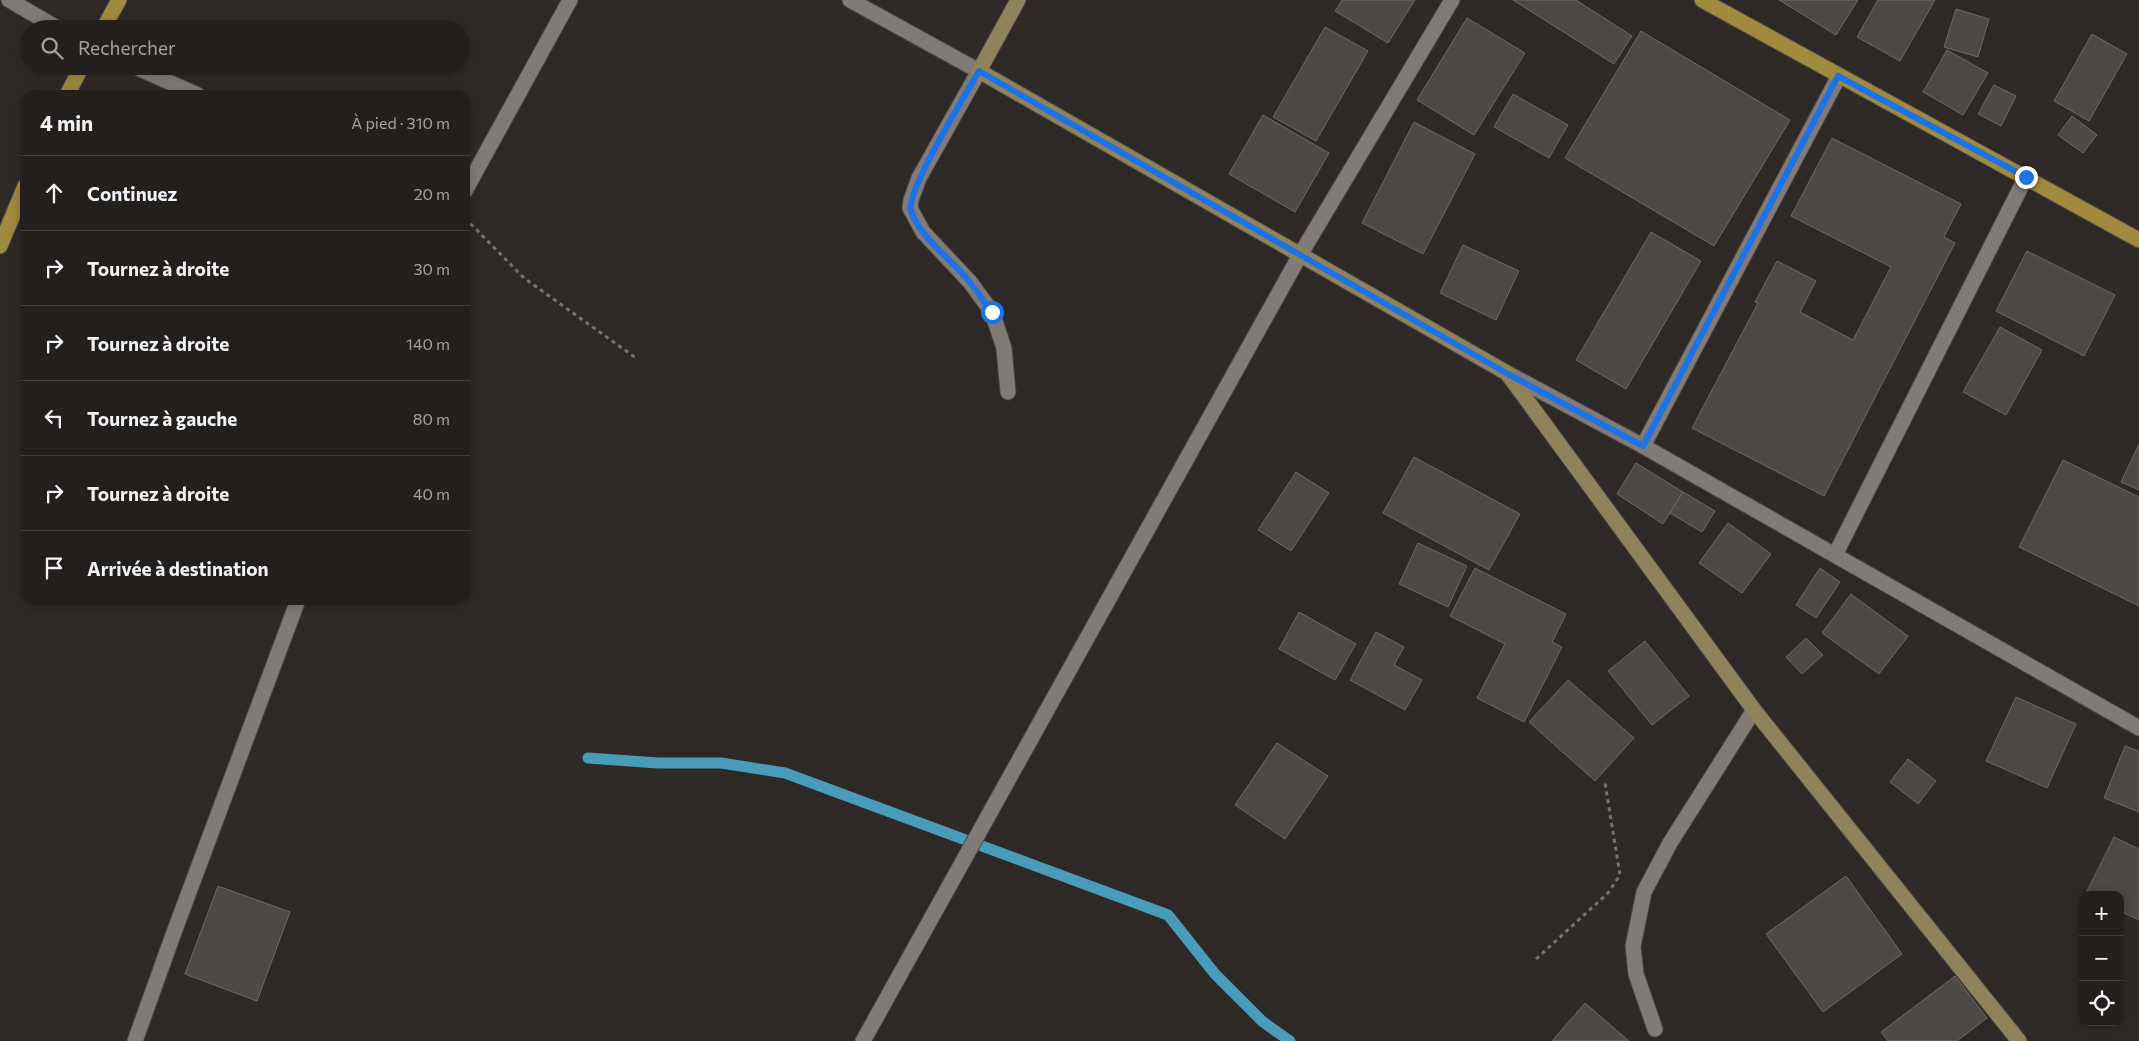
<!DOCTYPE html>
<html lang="fr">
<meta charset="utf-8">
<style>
body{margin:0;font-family:Commissioner,sans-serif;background:#2e2c29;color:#f1f3f6}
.controls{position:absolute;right:15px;bottom:15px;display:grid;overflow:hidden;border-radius:10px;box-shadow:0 2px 12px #0003}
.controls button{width:45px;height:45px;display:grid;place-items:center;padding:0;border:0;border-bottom:1px solid #3f3d3b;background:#221f1c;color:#f1f3f6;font:25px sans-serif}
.stop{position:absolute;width:15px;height:15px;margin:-11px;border:4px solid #1a73e8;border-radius:50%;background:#fff}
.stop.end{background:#1a73e8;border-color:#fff;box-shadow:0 1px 5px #0008}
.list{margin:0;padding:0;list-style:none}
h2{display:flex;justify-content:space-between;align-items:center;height:65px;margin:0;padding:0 20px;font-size:21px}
h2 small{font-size:16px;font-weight:400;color:#a2a2a3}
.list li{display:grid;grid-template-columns:32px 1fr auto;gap:15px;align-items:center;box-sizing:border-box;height:75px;padding:0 20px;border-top:1px solid #3f3d3b}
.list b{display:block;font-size:19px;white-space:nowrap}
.list em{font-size:16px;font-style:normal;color:#a2a2a3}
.icon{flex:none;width:28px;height:28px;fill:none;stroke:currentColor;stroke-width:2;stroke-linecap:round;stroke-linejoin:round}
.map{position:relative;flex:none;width:2139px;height:1041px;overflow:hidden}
.search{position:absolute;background:#221f1c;box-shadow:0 2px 12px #0003;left:20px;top:20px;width:450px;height:55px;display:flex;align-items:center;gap:12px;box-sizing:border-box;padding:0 18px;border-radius:28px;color:#a2a2a3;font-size:19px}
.panel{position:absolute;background:#221f1c;box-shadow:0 2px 12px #0003;left:20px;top:90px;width:450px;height:515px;border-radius:15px}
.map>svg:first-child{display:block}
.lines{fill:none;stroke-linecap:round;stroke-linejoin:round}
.stream{stroke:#489cb9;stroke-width:11}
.building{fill:#4f4946;stroke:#6f6966}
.street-casing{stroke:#4b4744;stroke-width:17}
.secondary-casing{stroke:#4b4744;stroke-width:17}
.primary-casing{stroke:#4b4744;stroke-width:17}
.path{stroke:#787371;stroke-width:3;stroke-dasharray:4 4;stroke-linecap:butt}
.street{stroke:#817a77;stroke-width:15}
.secondary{stroke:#90825a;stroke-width:15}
.primary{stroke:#9f8a3e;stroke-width:15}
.route{stroke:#1a73e8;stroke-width:6}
</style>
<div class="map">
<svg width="2139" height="1041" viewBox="0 0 2139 1041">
<rect width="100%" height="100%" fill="#2e2926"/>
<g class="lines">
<path class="stream" d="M588 758 658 763H721L785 773 1168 915 1215 974 1263 1022 1290 1041"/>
</g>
<g class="building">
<path d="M1342 0H1415L1388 43 1335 11Z"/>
<path d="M1513 0H1576L1632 36 1614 64Z"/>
<path d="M1779 0H1858L1836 35Z"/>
<path d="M1878 0H1935L1900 61 1857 37Z"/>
<path d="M1956 9 1989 19 1978 57 1944 47Z"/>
<path d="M1467 18 1525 53 1474 135 1417 100Z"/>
<path d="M1325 27 1368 51 1316 141 1273 117Z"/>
<path d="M1641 31 1790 120 1714 246 1565 158Z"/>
<path d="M2092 34 2127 54 2089 121 2054 101Z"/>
<path d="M1947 50 1988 73 1963 115 1923 92Z"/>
<path d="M1994 85 2016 96 2001 126 1978 114Z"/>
<path d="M1513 94 1568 125 1549 158 1494 127Z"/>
<path d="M1263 115 1329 153 1295 212 1229 174Z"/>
<path d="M2072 116 2097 135 2083 153 2058 135Z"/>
<path d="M1414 122 1475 154 1423 254 1362 223Z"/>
<path d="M1832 138 1961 204 1944 237 1955 243 1824 496 1692 428 1758 303 1755 302 1777 261 1816 281 1800 312 1853 340 1891 267 1791 216Z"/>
<path d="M1651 232 1701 261 1626 389 1576 360Z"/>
<path d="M1463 245 1519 271 1496 320 1440 293Z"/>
<path d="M2027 251 2115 295 2084 356 1996 311Z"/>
<path d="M2000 327 2042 350 2006 415 1963 392Z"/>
<path d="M2139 444V490L2121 482Z"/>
<path d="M1414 457 1520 514 1489 570 1383 513Z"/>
<path d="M2063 460 2139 497V606L2019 547Z"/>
<path d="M1636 463 1683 492 1663 524 1617 494Z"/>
<path d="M1296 472 1329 493 1291 551 1258 530Z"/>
<path d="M1683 492 1715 511 1702 532 1670 513Z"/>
<path d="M1728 523 1771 554 1742 593 1699 563Z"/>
<path d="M1418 543 1467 566 1448 607 1399 584Z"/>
<path d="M1475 568 1566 614 1552 642 1562 647 1524 722 1477 698 1505 644 1450 616Z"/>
<path d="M1820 568 1840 582 1816 618 1796 605Z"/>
<path d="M1851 594 1908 636 1879 674 1822 633Z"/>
<path d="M1299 612 1356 644 1335 680 1279 649Z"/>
<path d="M1376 632 1404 647 1394 665 1422 680 1405 710 1350 680Z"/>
<path d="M1806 638 1823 655 1802 674 1786 657Z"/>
<path d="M1645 641 1689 696 1652 725 1608 671Z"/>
<path d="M1568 680 1634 738 1595 781 1529 722Z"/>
<path d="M2016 697 2076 724 2047 788 1986 761Z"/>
<path d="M1277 743 1328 776 1285 839 1235 805Z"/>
<path d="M2125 746 2139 751V812L2104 798Z"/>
<path d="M1908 759 1936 781 1918 804 1890 782Z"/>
<path d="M2114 837 2139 849V920L2120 911V895L2086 893Z"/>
<path d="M1846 876 1902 954 1823 1012 1766 934Z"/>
<path d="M218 886 290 912 257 1001 185 974Z"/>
<path d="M1955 976 1987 1018 1957 1041H1888L1881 1032Z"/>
<path d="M1585 1003 1629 1041H1552Z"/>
</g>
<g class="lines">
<g class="street-casing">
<g id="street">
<path d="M9 0 59 29"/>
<path d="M850 0 979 71 919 178 911 200 910 208 923 232 970 282 992 312 1004 348 1008 392"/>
<path d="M133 66 198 95"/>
<path d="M465 191 570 0"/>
<path d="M1507 373 1643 446 2139 728"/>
<path d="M1643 446 1839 76"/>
<path d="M1835 555 2026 177"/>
<path d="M1655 1029 1636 974 1633 946 1644 892 1670 843 1754 710"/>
<path d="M135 1041 173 935 298 600"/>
<path d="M863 1041 1300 255 1452 0"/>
</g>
</g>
<g class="secondary-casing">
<path id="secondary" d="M1018 0 979 71 1507 373 1754 710 2019 1041"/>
</g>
<g class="primary-casing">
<g id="primary">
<path d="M1702 0 2139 240"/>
<path d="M103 29 119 0"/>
<path d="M67 95 82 66"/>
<path d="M0 246 25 186"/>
</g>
</g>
<g class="path">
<path d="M465 218 524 278 636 358"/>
<path d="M1536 959 1608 893 1620 875 1605 783"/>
</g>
<use href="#street" class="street"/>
<use href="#secondary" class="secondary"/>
<use href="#primary" class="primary"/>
</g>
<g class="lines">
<path class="route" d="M992 312C984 302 977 291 969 281 951 259 921 239 911 211 905 192 967 93 979 71L1508 374 1643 446 1838 76 2026 177"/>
</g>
</svg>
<div class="controls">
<button>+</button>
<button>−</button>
<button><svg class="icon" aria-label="locate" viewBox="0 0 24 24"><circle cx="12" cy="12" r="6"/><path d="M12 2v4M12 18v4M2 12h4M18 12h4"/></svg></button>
</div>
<div class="stop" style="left:992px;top:312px"></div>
<div class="stop end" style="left:2026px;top:177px"></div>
<div class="search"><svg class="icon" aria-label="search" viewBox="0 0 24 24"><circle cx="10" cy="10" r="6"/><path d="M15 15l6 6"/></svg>Rechercher</div>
<section class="panel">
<h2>4 min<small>À pied · 310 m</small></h2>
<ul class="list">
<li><svg class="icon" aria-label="ahead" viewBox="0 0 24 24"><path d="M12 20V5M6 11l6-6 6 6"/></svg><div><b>Continuez</b></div><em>20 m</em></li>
<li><svg class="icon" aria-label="right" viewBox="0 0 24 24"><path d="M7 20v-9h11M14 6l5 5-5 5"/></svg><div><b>Tournez à droite</b></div><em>30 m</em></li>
<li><svg class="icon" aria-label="right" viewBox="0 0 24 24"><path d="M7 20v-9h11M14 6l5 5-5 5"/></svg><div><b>Tournez à droite</b></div><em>140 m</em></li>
<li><svg class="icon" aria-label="left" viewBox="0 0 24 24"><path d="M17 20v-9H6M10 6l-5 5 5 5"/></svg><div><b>Tournez à gauche</b></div><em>80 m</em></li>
<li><svg class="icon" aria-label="right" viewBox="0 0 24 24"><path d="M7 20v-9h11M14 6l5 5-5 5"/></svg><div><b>Tournez à droite</b></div><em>40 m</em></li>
<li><svg class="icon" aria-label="arrive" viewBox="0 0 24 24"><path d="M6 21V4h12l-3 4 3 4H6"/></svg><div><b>Arrivée à destination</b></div></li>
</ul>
</section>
</div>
